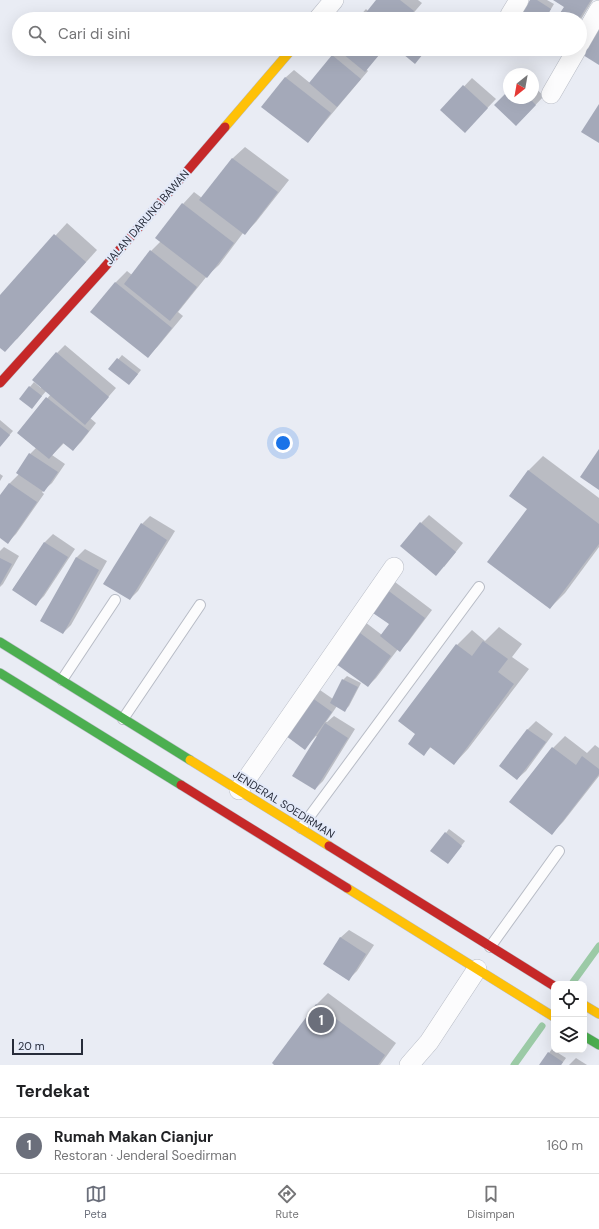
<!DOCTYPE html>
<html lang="id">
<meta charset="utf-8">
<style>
body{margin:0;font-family:"DM Sans",sans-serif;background:#f6f6f6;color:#202124}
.controls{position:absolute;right:12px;bottom:12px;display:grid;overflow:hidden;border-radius:8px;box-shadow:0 4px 16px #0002}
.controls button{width:36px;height:36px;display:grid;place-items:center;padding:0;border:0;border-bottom:1px solid #e0e0e0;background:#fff;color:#202124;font:20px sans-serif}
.compass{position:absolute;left:503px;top:68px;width:36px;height:36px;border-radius:50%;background:#fff;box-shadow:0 4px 16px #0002;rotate:211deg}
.scale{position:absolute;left:12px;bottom:10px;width:71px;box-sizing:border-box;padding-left:4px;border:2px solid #272c3a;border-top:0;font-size:11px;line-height:14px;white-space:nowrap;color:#272c3a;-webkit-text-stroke:3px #e4eaf9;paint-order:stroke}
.you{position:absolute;left:283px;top:443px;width:14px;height:14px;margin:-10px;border:3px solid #fff;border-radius:50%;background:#1a73e8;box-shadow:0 0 0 6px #1a73e833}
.badge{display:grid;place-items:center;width:26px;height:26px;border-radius:50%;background:#6b6f7b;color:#fff;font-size:13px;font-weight:700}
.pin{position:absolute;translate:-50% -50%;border:2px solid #fff;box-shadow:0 1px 4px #0006}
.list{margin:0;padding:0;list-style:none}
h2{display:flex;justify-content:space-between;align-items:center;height:52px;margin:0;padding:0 16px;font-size:17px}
h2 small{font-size:13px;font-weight:400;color:#757577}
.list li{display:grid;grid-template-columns:26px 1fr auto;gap:12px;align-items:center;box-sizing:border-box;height:56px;padding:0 16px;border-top:1px solid #e0e0e0}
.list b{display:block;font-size:15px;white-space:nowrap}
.list p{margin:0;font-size:13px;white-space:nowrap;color:#757577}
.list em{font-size:13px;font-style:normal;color:#757577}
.icon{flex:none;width:22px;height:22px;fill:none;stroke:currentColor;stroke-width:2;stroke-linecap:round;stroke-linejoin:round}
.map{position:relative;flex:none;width:599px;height:1065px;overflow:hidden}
.search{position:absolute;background:#fff;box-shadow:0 4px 16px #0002;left:12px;right:12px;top:12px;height:44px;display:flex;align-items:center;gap:10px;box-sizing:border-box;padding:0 14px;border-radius:22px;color:#757577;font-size:15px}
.sheet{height:108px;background:#fff}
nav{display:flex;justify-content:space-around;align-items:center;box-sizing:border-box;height:56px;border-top:1px solid #e0e0e0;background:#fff;font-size:11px;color:#757577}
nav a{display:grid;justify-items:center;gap:2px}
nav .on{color:#6b6f7b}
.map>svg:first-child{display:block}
.shadow{fill:#0003}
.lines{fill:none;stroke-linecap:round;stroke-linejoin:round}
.stream{stroke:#9bcaa6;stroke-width:7}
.building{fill:#a4a9b9}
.lane-casing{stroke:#b8bcc6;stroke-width:12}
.street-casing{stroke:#b8bcc6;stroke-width:20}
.fast-casing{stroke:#b8bcc6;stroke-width:10}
.slow-casing{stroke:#b8bcc6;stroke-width:10}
.jam-casing{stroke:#b8bcc6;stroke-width:10}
.lane{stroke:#fcfcfd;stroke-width:10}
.street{stroke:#fcfcfd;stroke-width:19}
.fast{stroke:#4caf50;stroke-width:9}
.slow{stroke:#ffc107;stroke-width:9}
.jam{stroke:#c62828;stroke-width:9}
.labels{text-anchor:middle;stroke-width:4;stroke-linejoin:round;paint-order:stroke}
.street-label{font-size:11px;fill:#272c3a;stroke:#e4eaf9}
</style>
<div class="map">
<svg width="599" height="1065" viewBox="0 0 599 1065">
<rect width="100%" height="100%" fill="#e9ecf4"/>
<g class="shadow">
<path d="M378 0H418L422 3 410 17 412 19H357L366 9 368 11Z"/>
<path d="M531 0H547L554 4 545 19H522L520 18Z"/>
<path d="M555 0H593L580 21V19H557L565 6Z"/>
<path d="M339 49H384L366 69 368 71 308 142 285 78 294 70 310 83Z"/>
<path d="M472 78 496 99 473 123 442 110Z"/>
<path d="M533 86 544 96 524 117 495 105 509 91V98H533Z"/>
<path d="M245 147 289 180 256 222 245 233H243L219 265 207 276 178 312 183 316 159 345 148 357 92 312 116 282 127 271 132 275 151 251 161 241 183 204 194 192 202 198 233 158Z"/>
<path d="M67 223 97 250 17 339 0 346V296Z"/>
<path d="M65 345 116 388 90 418 96 423 81 442 73 450 64 443 52 455 65 464 52 483 42 492 44 494 16 534 8 542 0 537V497L10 483 19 474 17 473 30 454 36 448 18 433 51 394 47 390 35 404 20 399 34 382 41 388 57 353Z"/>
<path d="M122 355 141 370 133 380 110 369Z"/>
<path d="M0 420 13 431 0 446Z"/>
<path d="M543 456 599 498V547L565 593 550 608 528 471Z"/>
<path d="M0 474 3 476 0 481Z"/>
<path d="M429 515 463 543 444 567 421 523Z"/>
<path d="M150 516 175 531 138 591 130 599 142 524Z"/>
<path d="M53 534 75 549 44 596 35 605 13 589 45 542Z"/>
<path d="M4 547 19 556 3 584 0 587V551Z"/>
<path d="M85 549 107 561 71 625 63 633 41 621 77 557Z"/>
<path d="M395 582 432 610 408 642 400 650 398 649 376 678 368 686 334 660 365 622 382 635 390 624 372 610Z"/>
<path d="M499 627 522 644 512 657 529 669 468 749 454 764 431 747 424 754 416 734 457 645 472 630 485 641Z"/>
<path d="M347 676 361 683 349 706 345 710 337 706 326 722H327L334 716 355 729 323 781 315 789 318 737 316 736 305 748 283 733 317 688 333 699 343 680Z"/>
<path d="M536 721 553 734 526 771 517 779 500 766 528 729Z"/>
<path d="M565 736 587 753 595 745 599 748V776L563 822 551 834 553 748Z"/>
<path d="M449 829 465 841 451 859 446 833Z"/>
<path d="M349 930 374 945 357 971 349 979 340 938Z"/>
<path d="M328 993 396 1043 380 1065H276L316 1005Z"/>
<path d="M552 1049 566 1058 561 1065H540Z"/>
<path d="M576 1058 587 1065H569Z"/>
</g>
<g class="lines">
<g class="stream">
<path d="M573 982 599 946"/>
<path d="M514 1065 542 1026"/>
</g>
</g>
<g class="building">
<path d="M376 0H400L414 11 408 19H368L364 15Z"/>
<path d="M530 0H537L551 9 545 19 519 18Z"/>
<path d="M553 0H591L579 19H556L564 7Z"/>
<path d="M599 29V65L583 55Z"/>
<path d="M337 49H384L365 72Z"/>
<path d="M397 49H427L415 64Z"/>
<path d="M332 55 361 79 337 107 309 83Z"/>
<path d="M285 77 331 113 308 143 261 107Z"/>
<path d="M463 85 488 108 465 133 440 110Z"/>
<path d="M509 90V98H529L536 105 516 126 494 105Z"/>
<path d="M599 104V143L581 132Z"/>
<path d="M232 158 278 192 245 235 199 200Z"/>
<path d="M182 203 234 243 207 278 155 238Z"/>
<path d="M54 234 86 262 5 352 0 348V295Z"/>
<path d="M150 250 197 287 170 321 124 284Z"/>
<path d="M115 282 172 328 148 358 90 312Z"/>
<path d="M56 352 109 397 85 425 32 380Z"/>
<path d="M117 358 138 374 129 385 108 369Z"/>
<path d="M29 386 42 396 32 409 19 399Z"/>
<path d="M46 397 89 431 73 451 63 443 49 459 17 433Z"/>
<path d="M0 427 10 435 0 447Z"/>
<path d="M599 449V490L580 477Z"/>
<path d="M29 453 58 472 44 492 16 473Z"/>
<path d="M528 470 599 524V544L550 609 487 562 527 509 509 496Z"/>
<path d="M9 483 37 502 8 544 0 538V495Z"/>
<path d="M420 522 456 552 436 576 400 546Z"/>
<path d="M141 523 167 540 130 600 103 584Z"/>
<path d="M44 542 68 557 36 606 12 590Z"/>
<path d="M76 557 99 570 63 634 40 621Z"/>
<path d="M0 558 12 564 0 585Z"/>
<path d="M386 589 425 618 400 652 380 636 389 624 370 611Z"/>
<path d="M356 630 391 656 368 687 332 661Z"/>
<path d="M483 641 508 659 498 672 514 684 454 765 430 747 424 756 408 744 415 734 398 721 456 644 472 656Z"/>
<path d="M342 679 358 687 345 712 330 703Z"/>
<path d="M308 695 332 712 305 750 282 733Z"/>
<path d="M325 723 348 738 315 790 292 776Z"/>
<path d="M527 729 546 742 517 780 499 766Z"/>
<path d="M552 747 576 765 582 756 599 769V774L552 835 509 802Z"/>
<path d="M445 832 462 846 448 864 430 851Z"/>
<path d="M340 937 366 954 349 981 323 964Z"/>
<path d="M316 1004 385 1055 378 1065H274L272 1063Z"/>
<path d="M548 1052 563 1062 561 1065H539Z"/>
</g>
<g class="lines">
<g class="lane-casing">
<g id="lane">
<path d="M62 680 115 600"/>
<path d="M123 719 200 605"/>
<path d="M301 828 479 587"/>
<path d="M490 947 559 851"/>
</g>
</g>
<g class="street-casing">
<g id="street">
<path d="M510 15 519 0"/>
<path d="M318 19 334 0"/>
<path d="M580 43 599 10"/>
<path d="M551 94 577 49"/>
<path d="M239 790 394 567"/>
<path d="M409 1065 429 1042 477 969"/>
</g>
</g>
<g class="fast-casing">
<g id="fast">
<path d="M0 642 190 760"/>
<path d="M0 673 181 785"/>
<path d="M584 1036 599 1045"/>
</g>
</g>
<g class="slow-casing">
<g id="slow">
<path d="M225 127 292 49"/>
<path d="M190 760 329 846"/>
<path d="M347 888 554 1017"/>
<path d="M584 1005 599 1014"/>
</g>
</g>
<g class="jam-casing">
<g id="jam">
<path d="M0 383 103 269 225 127"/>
<path d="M181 785 347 888"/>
<path d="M329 846 554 986"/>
</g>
</g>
<use href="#lane" class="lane"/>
<use href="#street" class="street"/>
<use href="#fast" class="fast"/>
<use href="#slow" class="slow"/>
<use href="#jam" class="jam"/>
</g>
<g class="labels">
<g class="street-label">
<text transform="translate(147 217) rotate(-49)" y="4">JALAN DARUNG BAWAN</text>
<text transform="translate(284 804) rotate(32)" y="4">JENDERAL SOEDIRMAN</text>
</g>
</g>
</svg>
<div class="controls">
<button><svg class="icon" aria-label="locate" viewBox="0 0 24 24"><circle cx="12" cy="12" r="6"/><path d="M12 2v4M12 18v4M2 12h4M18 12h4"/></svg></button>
<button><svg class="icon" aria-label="layers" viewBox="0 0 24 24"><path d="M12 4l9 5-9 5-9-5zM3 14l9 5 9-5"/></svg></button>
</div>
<svg class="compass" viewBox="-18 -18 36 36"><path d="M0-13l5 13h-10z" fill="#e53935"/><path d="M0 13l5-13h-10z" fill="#757577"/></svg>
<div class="scale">20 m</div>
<div class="you"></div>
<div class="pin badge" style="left:321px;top:1020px">1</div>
<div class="search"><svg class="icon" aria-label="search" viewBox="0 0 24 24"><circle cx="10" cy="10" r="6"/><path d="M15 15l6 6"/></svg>Cari di sini</div>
</div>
<section class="sheet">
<h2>Terdekat<small></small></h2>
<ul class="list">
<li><span class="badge">1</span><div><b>Rumah Makan Cianjur</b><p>Restoran · Jenderal Soedirman</p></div><em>160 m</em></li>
</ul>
</section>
<nav>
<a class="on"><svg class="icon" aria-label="map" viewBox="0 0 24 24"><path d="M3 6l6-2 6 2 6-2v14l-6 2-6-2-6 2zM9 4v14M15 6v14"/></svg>Peta</a>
<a><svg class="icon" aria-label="directions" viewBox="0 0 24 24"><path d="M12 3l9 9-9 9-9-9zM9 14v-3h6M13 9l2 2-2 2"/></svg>Rute</a>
<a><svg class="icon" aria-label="saved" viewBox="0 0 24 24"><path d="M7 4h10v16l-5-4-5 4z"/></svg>Disimpan</a>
</nav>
